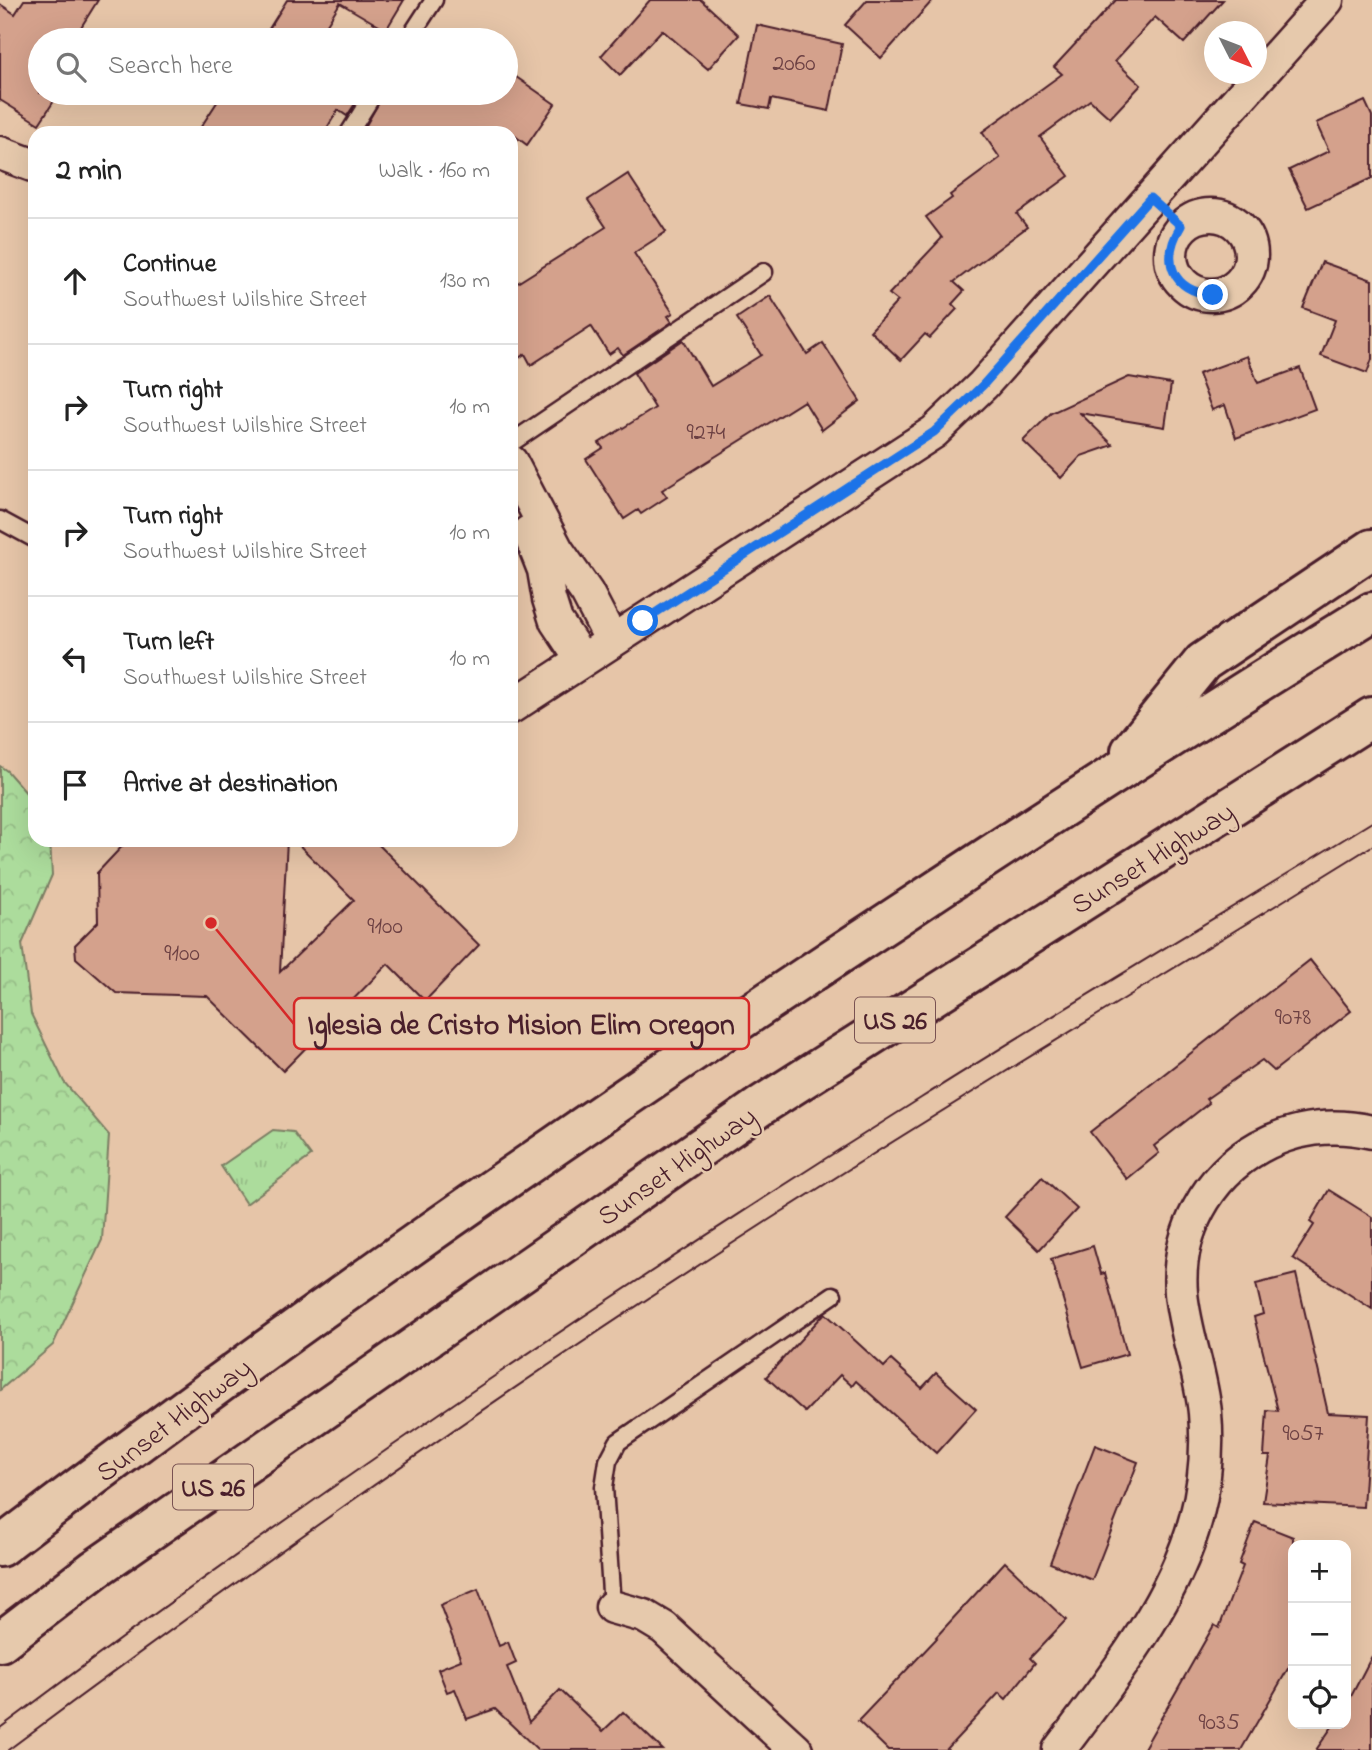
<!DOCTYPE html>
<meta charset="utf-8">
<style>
body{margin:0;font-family:"Indie Flower",sans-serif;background:#f6f6f6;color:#222}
.controls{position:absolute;right:21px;bottom:21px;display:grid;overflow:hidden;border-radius:14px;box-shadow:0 7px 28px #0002}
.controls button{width:63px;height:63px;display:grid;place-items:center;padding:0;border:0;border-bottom:2px solid #e0e0e0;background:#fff;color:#222;font:35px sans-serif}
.compass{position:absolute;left:1204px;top:21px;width:63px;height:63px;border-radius:50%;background:#fff;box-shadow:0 7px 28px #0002;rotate:132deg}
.stop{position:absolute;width:21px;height:21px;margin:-16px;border:5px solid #1a73e8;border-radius:50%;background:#fff}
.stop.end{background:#1a73e8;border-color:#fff;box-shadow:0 2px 7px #0008}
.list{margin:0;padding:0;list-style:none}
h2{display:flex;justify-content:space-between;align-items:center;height:91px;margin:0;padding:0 28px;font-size:30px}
h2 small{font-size:23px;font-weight:400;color:#767676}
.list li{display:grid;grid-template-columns:46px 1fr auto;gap:21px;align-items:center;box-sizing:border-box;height:126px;padding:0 28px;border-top:2px solid #e0e0e0}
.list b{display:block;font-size:26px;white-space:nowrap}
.list p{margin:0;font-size:23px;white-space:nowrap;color:#767676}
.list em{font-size:23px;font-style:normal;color:#767676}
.icon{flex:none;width:38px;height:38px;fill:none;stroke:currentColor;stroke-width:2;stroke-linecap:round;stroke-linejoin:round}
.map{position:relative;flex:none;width:1372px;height:1750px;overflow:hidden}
.search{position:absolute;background:#fff;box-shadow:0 7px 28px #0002;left:28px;top:28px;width:490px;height:77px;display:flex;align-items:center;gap:18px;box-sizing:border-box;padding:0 24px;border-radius:38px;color:#767676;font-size:26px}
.panel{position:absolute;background:#fff;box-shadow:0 7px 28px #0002;left:28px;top:126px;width:490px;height:721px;border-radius:21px}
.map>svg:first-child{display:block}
.forest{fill:url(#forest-crowns);stroke:#7b7e64;stroke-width:2}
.park{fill:url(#park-tufts);stroke:#7b7e64;stroke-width:2}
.building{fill:#d4a18c;stroke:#4a1f2b;stroke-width:2}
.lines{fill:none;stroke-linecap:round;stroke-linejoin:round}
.service-casing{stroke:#4a1f2b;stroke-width:21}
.minor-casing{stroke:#4a1f2b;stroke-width:37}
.motorway-casing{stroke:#4a1f2b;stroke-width:44}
.service{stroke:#e6c9ac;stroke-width:16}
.minor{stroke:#e6c9ac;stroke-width:32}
.motorway{stroke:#e6c9ac;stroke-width:38}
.tram{stroke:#4a1f2b;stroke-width:2}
.route{stroke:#1a73e8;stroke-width:9}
.labels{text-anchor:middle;stroke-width:5;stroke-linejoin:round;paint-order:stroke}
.number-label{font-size:24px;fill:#6c4043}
.shield{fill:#e6c9ac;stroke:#795252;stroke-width:2}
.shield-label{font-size:26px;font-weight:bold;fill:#4a1f2b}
.street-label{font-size:28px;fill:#4a1f2b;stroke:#e6c9ac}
.leader{fill:none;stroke:#d62828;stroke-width:2.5}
.callout-dot{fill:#d62828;stroke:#e6c9ac;stroke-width:2.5}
.callout{fill:#e6c9ac;stroke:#d62828;stroke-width:2.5}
.callout-label{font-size:30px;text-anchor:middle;font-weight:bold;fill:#4a1f2b}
</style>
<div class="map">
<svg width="1372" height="1750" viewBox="0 0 1372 1750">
<defs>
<pattern id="forest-crowns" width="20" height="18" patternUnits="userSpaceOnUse" patternTransform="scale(1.75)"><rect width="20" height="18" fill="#acdc9c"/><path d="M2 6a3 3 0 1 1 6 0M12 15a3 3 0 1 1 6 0" fill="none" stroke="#96bc87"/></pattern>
<pattern id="park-tufts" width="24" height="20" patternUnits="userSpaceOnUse" patternTransform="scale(1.75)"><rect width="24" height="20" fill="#acdc9c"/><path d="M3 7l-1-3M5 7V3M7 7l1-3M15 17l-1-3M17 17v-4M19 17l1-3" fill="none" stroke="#96bc87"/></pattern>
</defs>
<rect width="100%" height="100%" fill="#e6c5a8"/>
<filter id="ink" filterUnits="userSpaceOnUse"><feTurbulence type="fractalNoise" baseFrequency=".0143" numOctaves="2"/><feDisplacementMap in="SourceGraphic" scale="14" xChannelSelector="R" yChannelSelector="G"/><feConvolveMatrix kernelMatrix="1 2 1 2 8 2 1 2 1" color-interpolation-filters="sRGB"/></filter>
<g filter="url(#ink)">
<path class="forest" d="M0 766 7 771 35 803V840H50L52 875 22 944 31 1014 64 1082 109 1135 102 1240 53 1345 0 1390Z"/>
<path class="park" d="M273 1130 293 1132 311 1156 246 1204 221 1166Z"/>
<g class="building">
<path d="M24 0H98L73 40H40V93H44L54 101 39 124 0 100V4L15 14Z"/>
<path d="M287 0H404L386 30 340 3 317 40H262Z"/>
<path d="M650 0H701L739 35 708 69 662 30 620 75 601 56Z"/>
<path d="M867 0H933L881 58 845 25Z"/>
<path d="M1116 0H1223L1184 43 1155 17 1115 61 1141 85 1110 118 1090 100 1040 137 1069 176 1017 214 1027 227 954 282 964 291 952 304 957 309 930 338 925 334 901 360 870 331 898 301 889 294 942 238 926 217 952 198 950 195 1000 158 982 132 1062 74 1054 67Z"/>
<path d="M757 25 842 44 829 111 771 99 769 109 741 104Z"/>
<path d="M506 70 555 104 527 145 511 133H375L365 127 384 93H506Z"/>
<path d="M223 93H362L347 116 338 110 324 133H197Z"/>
<path d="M1365 101 1372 116V178L1308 208 1289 170 1329 151 1316 123Z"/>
<path d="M628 174 666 232 634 253 673 313 668 316 672 322 623 355 618 348 609 354 591 326 531 365 525 354 511 363V287L606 227 588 200Z"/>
<path d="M1322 262 1372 280V359L1367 373 1321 356 1335 320 1303 308Z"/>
<path d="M770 296 807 354 823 343 860 401 822 430 804 401 662 490 667 497 641 514 638 510 624 519 586 459 603 448 599 443 655 408 634 373 683 340 711 386 761 355 737 318Z"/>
<path d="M1247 356 1258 383 1300 368 1315 409 1236 438 1225 405 1212 410 1198 374Z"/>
<path d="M1129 377 1171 384 1165 427 1080 413 1113 445 1081 456 1061 478 1023 441 1051 413Z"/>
<path d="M128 840H287L280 972 354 900 294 840H374L479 945 425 1001 388 964 283 1071 207 996 116 993 76 958 75 945 98 922 97 873Z"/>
<path d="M1310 960 1351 1011 1274 1071 1262 1060 1206 1099 1209 1103 1154 1146 1159 1153 1127 1179 1090 1132Z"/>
<path d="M1042 1177 1077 1209 1039 1250 1005 1217Z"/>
<path d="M1329 1190 1372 1217V1309L1293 1258 1314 1225 1310 1222Z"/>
<path d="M1093 1246 1101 1274 1105 1273 1127 1354 1083 1367 1051 1259Z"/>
<path d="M1296 1274 1328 1413 1369 1415 1363 1507 1263 1502 1270 1456H1264L1267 1410 1278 1411 1254 1317 1263 1314 1256 1284Z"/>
<path d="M825 1313 884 1367 891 1360 922 1388 936 1373 976 1409 936 1453 856 1381 852 1386 840 1375 805 1412 766 1377Z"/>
<path d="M1095 1445 1138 1462 1092 1580 1050 1563Z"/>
<path d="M1255 1522 1293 1537V1660L1241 1750H1143L1214 1625 1219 1628 1243 1566 1239 1564Z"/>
<path d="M1005 1562 1066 1620 1030 1658 1035 1663 1006 1699 999 1693 946 1750H888L858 1721 937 1638 936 1637Z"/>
<path d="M478 1589 499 1646 508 1642 516 1663 507 1667 529 1722 560 1690 603 1731 623 1712 663 1750H538L495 1709 467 1719 455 1689 447 1692 438 1669 461 1660 440 1605Z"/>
<path d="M1372 1656V1750H1316L1334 1724H1346V1706Z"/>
</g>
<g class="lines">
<g class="service-casing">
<g id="service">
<path d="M408 40 434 0"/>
<path d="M349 133 374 93"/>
<path d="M511 443 764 272"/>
<path d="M0 520 35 539"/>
<path d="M612 1607 604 1487 608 1461 618 1442 833 1295"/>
</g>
</g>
<g class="minor-casing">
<g id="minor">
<path d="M0 153 35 166"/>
<circle cx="1211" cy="255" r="40"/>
<path d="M511 462 557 550 587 593 612 641"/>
<path d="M529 532 544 570 549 599 556 621 582 660"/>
<path d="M511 707 934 432 983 385 1327 0"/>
<path d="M612 1607 644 1616 664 1628 796 1750"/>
<path d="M1059 1750C1110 1682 1174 1602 1196 1518 1205 1484 1208 1448 1205 1413 1201 1372 1185 1334 1181 1293 1176 1234 1207 1176 1259 1147 1294 1128 1333 1123 1372 1132"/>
</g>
</g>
<g class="motorway-casing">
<g id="motorway">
<path d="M1131 751 1203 662 1372 549"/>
<path d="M0 1547C294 1323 598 1112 908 909 1061 808 1215 708 1372 612"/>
<path d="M0 1642 95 1569 762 1105 1372 717"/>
</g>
</g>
<use href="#service" class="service"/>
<use href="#minor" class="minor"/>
<use href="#motorway" class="motorway"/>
<g class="tram">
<path d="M0 1728C297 1505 606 1296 921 1098 1070 1004 1222 914 1372 822"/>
<path d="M8 1750C259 1563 514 1383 778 1214 974 1089 1174 969 1372 846"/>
</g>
</g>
</g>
<g class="lines" filter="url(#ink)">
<path class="route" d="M643 621 934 432 983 385 1150 198 1181 226C1160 260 1172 291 1213 295"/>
</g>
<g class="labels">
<g class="number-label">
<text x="794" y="70">2060</text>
<text x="706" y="439">9274</text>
<text x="385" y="933">9100</text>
<text x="182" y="960">9100</text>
<text x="1293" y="1024">9078</text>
<text x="1303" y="1440">9057</text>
<text x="1219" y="1729">9035</text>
</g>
<g class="shield">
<rect x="855" y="997.5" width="80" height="45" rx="5"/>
<rect x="173" y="1464.5" width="80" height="45" rx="5"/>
</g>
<g class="shield-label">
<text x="895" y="1029">US 26</text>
<text x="213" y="1496">US 26</text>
</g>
<g class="street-label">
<text transform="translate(1152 857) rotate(-32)" y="10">Sunset Highway</text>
<text transform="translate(676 1165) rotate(-35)" y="10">Sunset Highway</text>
<text transform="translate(173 1419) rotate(-37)" y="10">Sunset Highway</text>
</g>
</g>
<path class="leader" d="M211 923L294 1024"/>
<circle class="callout-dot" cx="211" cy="923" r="7"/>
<rect class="callout" x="294" y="998" width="455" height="51" rx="7"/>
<g class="callout-label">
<text x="521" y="1034">Iglesia de Cristo Mision Elim Oregon</text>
</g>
</svg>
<div class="controls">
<button>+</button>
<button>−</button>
<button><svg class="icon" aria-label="locate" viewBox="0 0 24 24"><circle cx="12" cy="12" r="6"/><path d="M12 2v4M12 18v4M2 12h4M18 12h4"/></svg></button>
</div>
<svg class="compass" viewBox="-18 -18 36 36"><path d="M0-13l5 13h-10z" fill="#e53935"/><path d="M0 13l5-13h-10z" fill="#767676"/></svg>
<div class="stop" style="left:643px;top:621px"></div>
<div class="stop end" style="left:1213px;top:295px"></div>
<div class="search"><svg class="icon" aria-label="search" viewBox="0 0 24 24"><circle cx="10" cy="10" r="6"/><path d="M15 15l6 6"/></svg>Search here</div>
<section class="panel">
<h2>2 min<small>Walk · 160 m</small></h2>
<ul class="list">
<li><svg class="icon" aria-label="ahead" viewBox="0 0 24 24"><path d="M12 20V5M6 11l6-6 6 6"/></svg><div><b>Continue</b><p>Southwest Wilshire Street</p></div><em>130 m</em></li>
<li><svg class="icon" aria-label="right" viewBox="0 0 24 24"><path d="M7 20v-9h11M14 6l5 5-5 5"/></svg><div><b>Turn right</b><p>Southwest Wilshire Street</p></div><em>10 m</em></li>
<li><svg class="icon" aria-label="right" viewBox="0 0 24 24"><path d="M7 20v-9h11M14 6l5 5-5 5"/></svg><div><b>Turn right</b><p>Southwest Wilshire Street</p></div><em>10 m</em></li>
<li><svg class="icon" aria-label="left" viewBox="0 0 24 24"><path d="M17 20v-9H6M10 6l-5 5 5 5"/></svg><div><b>Turn left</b><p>Southwest Wilshire Street</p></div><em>10 m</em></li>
<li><svg class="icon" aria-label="arrive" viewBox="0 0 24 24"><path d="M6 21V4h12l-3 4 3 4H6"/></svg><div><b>Arrive at destination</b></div></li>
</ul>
</section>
</div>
